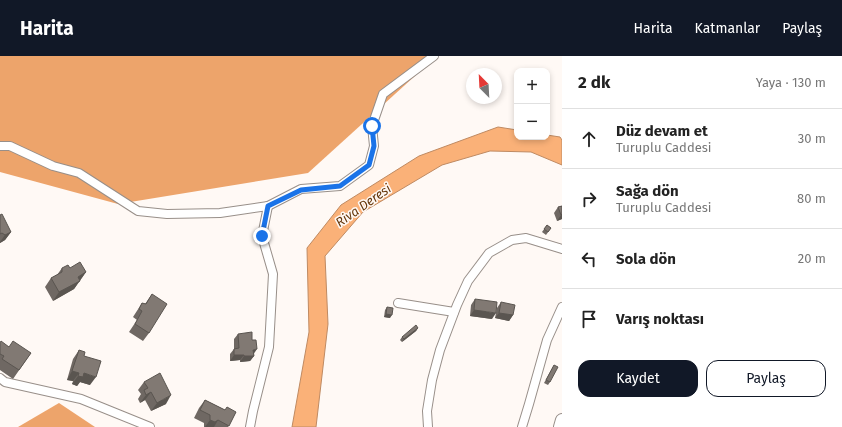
<!DOCTYPE html>
<html lang="tr">
<meta charset="utf-8">
<style>
body{margin:0;font-family:"Fira Sans",sans-serif;background:#f2f2f2;color:#222}
.controls{position:absolute;right:12px;top:12px;display:grid;overflow:hidden;border-radius:8px;box-shadow:0 2px 6px #0003}
.controls button{width:36px;height:36px;display:grid;place-items:center;padding:0;border:0;border-bottom:1px solid #e0e0e0;background:#fff;color:#222;font:20px sans-serif}
.compass{position:absolute;left:466px;top:12px;width:36px;height:36px;border-radius:50%;background:#fff;box-shadow:0 2px 6px #0003;rotate:336deg}
.stop{position:absolute;width:12px;height:12px;margin:-9px;border:3px solid #1a73e8;border-radius:50%;background:#fff}
.stop.end{background:#1a73e8;border-color:#fff;box-shadow:0 1px 4px #0008}
.list{margin:0;padding:0;list-style:none}
h2{display:flex;justify-content:space-between;align-items:center;height:52px;margin:0;padding:0 16px;font-size:17px}
h2 small{font-size:13px;font-weight:400;color:#767676}
.list li{display:grid;grid-template-columns:26px 1fr auto;gap:12px;align-items:center;box-sizing:border-box;height:60px;padding:0 16px;border-top:1px solid #e0e0e0}
.list b{display:block;font-size:15px;white-space:nowrap}
.list p{margin:0;font-size:13px;white-space:nowrap;color:#767676}
.list em{font-size:13px;font-style:normal;color:#767676}
.actions{display:flex;gap:8px;padding:12px 16px}
.actions a{flex:1;padding:9px 0;border:1px solid #111827;border-radius:12px;text-align:center;font-size:14px;color:#111827}
.actions .main{background:#111827;color:#fff}
.icon{flex:none;width:22px;height:22px;fill:none;stroke:currentColor;stroke-width:2;stroke-linecap:round;stroke-linejoin:round}
.map{position:relative;flex:none;width:562px;height:371px;overflow:hidden}
header{display:flex;align-items:center;gap:24px;box-sizing:border-box;height:56px;padding:0 20px;background:#111827;color:#fff}
header strong{font-size:19px}
nav{display:flex;gap:22px;margin-inline-start:auto;font-size:14px}
main{display:flex}
aside{flex:1;background:#fff}
.map>svg:first-child{display:block}
.forest{fill:#eda46b}
.water{fill:#fab178;stroke:#bf8a62}
.lines{fill:none;stroke-linecap:round;stroke-linejoin:round}
.minor-casing{stroke:#988f89;stroke-width:10}
.secondary-casing{stroke:#988f89;stroke-width:14}
.minor{stroke:#fff;stroke-width:8}
.secondary{stroke:#fff;stroke-width:12}
.wall{fill:#6f6863}
.shaded-wall{fill:#5a5550}
.building{fill:#817973;stroke:#5a5550}
.route{stroke:#1a73e8;stroke-width:5}
.labels{text-anchor:middle;stroke-width:3;stroke-linejoin:round;paint-order:stroke}
.water-label{font-size:13px;font-style:italic;fill:#67380c;stroke:#fff9f5}
</style>
<header>
<strong>Harita</strong>
<nav><a>Harita</a><a>Katmanlar</a><a>Paylaş</a></nav>
</header>
<main>
<div class="map">
<svg width="562" height="371" viewBox="0 0 562 371">
<rect width="100%" height="100%" fill="#fff9f5"/>
<g class="forest">
<path d="M0 0H429L416 19 308 117 118 148 0 116Z"/>
<path d="M59 347 95 371H18Z"/>
</g>
<path class="water" d="M498 71 517 74V81H547V79L560 81 562 84V109L531 96 490 95 442 109 363 156 325 200 328 268 316 371H292L309 276 307 192 341 149 419 100Z"/>
<g class="lines">
<g class="minor-casing">
<g id="minor">
<path d="M0 90H10L53 110 79 117 138 155 167 158 220 157 268 150 301 133 340 130 369 109 374 90 372 70 383 38 434 0"/>
<path d="M398 247 454 256"/>
<path d="M0 322 5 326 81 343 150 371"/>
<path d="M250 371 253 355 269 291 273 218 262 180 268 150"/>
<path d="M428 371 427 355 432 324 440 294 457 249 468 225 489 197 512 184 526 182 562 193"/>
<path d="M522 371 529 348 547 284 562 251"/>
</g>
</g>
<g class="secondary-casing">
<path id="secondary" d="M560 371 562 364"/>
</g>
<use href="#minor" class="minor"/>
<use href="#secondary" class="secondary"/>
</g>
<g class="wall">
<path d="M562 150V163L557 165 554 157 558 151Z"/>
<path d="M0 159 11 176 5 184 0 187Z"/>
<path d="M547 169 551 172 546 179 542 176Z"/>
<path d="M62 212H70L86 216 74 233 53 245 45 231 51 222 57 219Z"/>
<path d="M152 238 149 277 143 285 129 276 137 264 133 261 142 247 145 248Z"/>
<path d="M475 243 492 263 470 260 471 249Z"/>
<path d="M501 246 513 259 509 265 495 262 497 252Z"/>
<path d="M387 251 390 262 384 261 385 254Z"/>
<path d="M418 272 416 275 402 286 400 284 402 281Z"/>
<path d="M238 278 254 298V300L250 305 240 306V304L230 305V298L234 293V283Z"/>
<path d="M0 287 9 291 31 297 13 323 0 314Z"/>
<path d="M79 294 84 300 90 329 80 326 77 330 72 328 73 325 67 324 73 303Z"/>
<path d="M554 309 550 326 548 329 544 327Z"/>
<path d="M144 326 166 348 151 355 145 344 140 347 138 343 141 338 138 334Z"/>
<path d="M205 344 225 354 236 356 228 371H204V367L194 362 199 352Z"/>
</g>
<g class="shaded-wall">
<path d="M562 158V163L557 165 561 159Z"/>
<path d="M11 176 5 184 0 187V186L5 179Z"/>
<path d="M86 216 74 233 53 245 59 236 78 221Z"/>
<path d="M474 254 496 257 492 263 470 260Z"/>
<path d="M499 257 513 259 509 265 495 262Z"/>
<path d="M386 258 392 259 390 262 384 261Z"/>
<path d="M418 272 416 275 402 286 404 283Z"/>
<path d="M257 293 253 299V294Z"/>
<path d="M234 299H244L240 304 230 305Z"/>
<path d="M244 300H254L250 305 240 306Z"/>
<path d="M72 315 79 317 73 325 67 324Z"/>
<path d="M84 317 96 321 90 329 80 326 77 330 72 328 78 320Z"/>
<path d="M151 336 145 344 140 347 146 339Z"/>
<path d="M171 339 166 348 151 355 157 347Z"/>
<path d="M210 364H218L214 371H205Z"/>
</g>
<g class="building">
<path d="M562 150V158L561 159 558 151Z"/>
<path d="M2 158 11 176 5 179 2 177 0 178V159Z"/>
<path d="M547 169 551 172 548 176 544 173Z"/>
<path d="M80 206 86 216 78 221 80 225 59 236 51 222 62 216V212L68 209 70 212Z"/>
<path d="M152 238 167 248 149 277 135 268 142 255 139 253 142 247 146 248Z"/>
<path d="M475 243 497 246 496 257 474 254Z"/>
<path d="M501 246 515 249 513 259 499 257Z"/>
<path d="M387 251 393 252 392 259 386 258Z"/>
<path d="M416 269 418 272 404 283 402 281Z"/>
<path d="M252 276V284H256L257 293 253 294 254 300H244V299H234V293L239 292 238 278Z"/>
<path d="M1 285 9 291 13 285 31 297 19 314 2 303 4 300 0 298V287Z"/>
<path d="M79 294 85 296 84 300 101 305 96 321 84 317 83 321 78 320 79 317 72 315Z"/>
<path d="M554 309 558 311 550 326 546 324Z"/>
<path d="M160 317 171 339 157 347 151 336 146 339 144 334 148 332 144 326Z"/>
<path d="M205 344 225 354 227 351 236 356 229 370 218 364 215 366 210 364V359L200 354Z"/>
</g>
<g class="lines">
<path class="route" d="M262 180 268 150 301 134 340 130 369 109 374 90 372 70"/>
</g>
<g class="labels">
<g class="water-label">
<text transform="translate(363 149) rotate(-35)" y="5">Riva Deresi</text>
</g>
</g>
</svg>
<div class="controls">
<button>+</button>
<button>−</button>
</div>
<svg class="compass" viewBox="-18 -18 36 36"><path d="M0-13l5 13h-10z" fill="#e53935"/><path d="M0 13l5-13h-10z" fill="#767676"/></svg>
<div class="stop" style="left:372px;top:70px"></div>
<div class="stop end" style="left:262px;top:180px"></div>
</div>
<aside>
<h2>2 dk<small>Yaya · 130 m</small></h2>
<ul class="list">
<li><svg class="icon" aria-label="ahead" viewBox="0 0 24 24"><path d="M12 20V5M6 11l6-6 6 6"/></svg><div><b>Düz devam et</b><p>Turuplu Caddesi</p></div><em>30 m</em></li>
<li><svg class="icon" aria-label="right" viewBox="0 0 24 24"><path d="M7 20v-9h11M14 6l5 5-5 5"/></svg><div><b>Sağa dön</b><p>Turuplu Caddesi</p></div><em>80 m</em></li>
<li><svg class="icon" aria-label="left" viewBox="0 0 24 24"><path d="M17 20v-9H6M10 6l-5 5 5 5"/></svg><div><b>Sola dön</b></div><em>20 m</em></li>
<li><svg class="icon" aria-label="arrive" viewBox="0 0 24 24"><path d="M6 21V4h12l-3 4 3 4H6"/></svg><div><b>Varış noktası</b></div></li>
</ul>
<div class="actions"><a class="main">Kaydet</a><a>Paylaş</a></div>
</aside>
</main>
